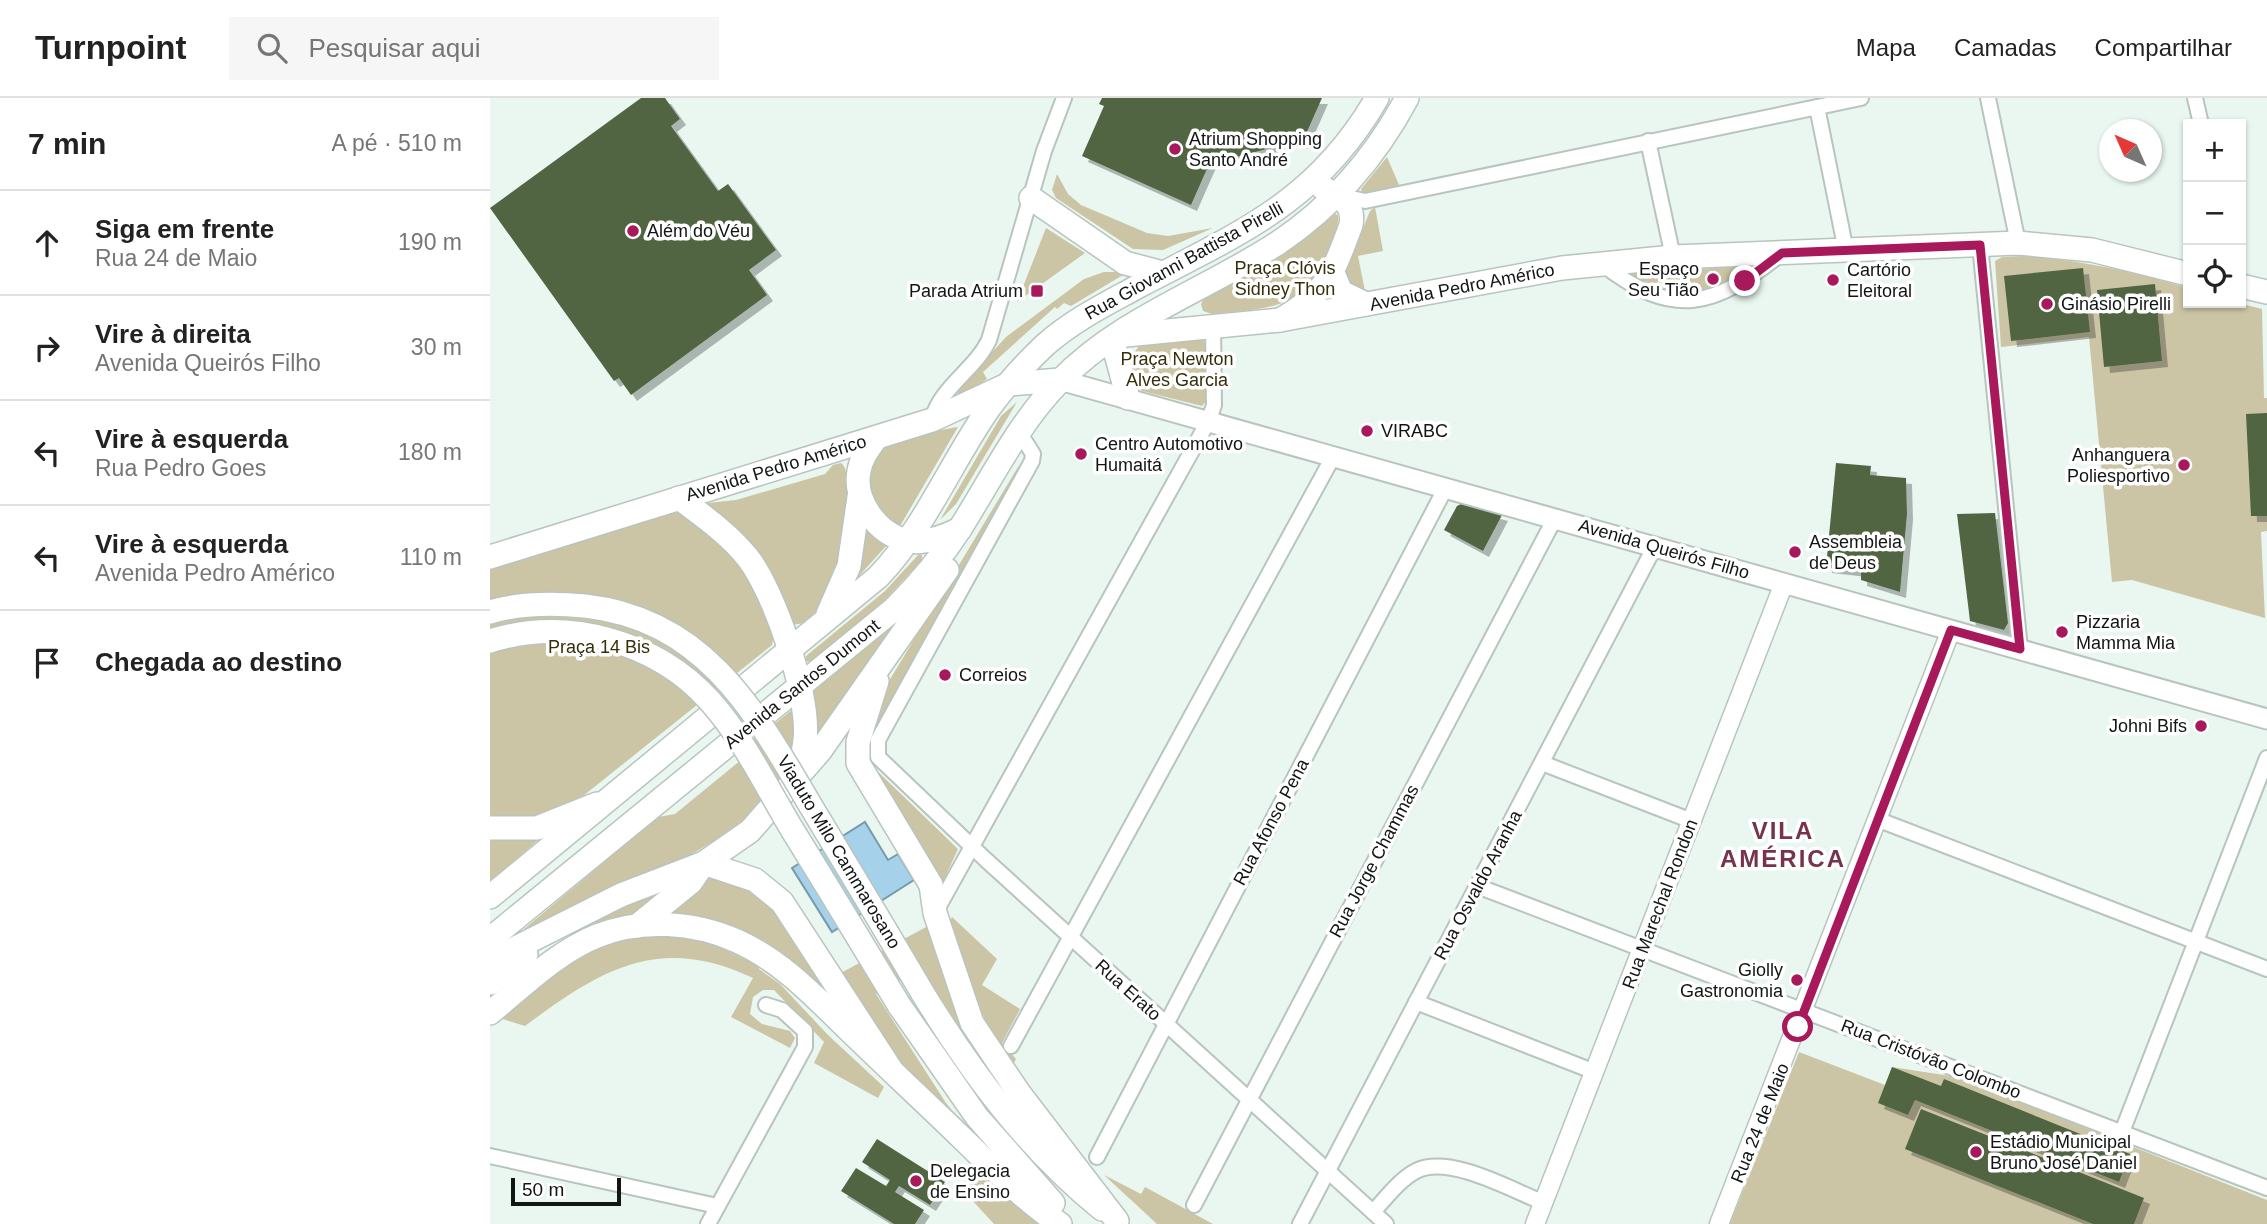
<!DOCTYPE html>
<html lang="pt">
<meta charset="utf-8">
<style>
body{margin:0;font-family:Arial,sans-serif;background:#f6f6f6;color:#222}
.controls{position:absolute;right:21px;top:21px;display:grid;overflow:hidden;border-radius:0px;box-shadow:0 2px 5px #0004}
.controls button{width:63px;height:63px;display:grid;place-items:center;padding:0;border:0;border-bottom:2px solid #e0e0e0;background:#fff;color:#222;font:35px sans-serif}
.compass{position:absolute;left:1609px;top:21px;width:63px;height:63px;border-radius:50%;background:#fff;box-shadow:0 2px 5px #0004;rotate:315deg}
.scale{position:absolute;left:21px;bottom:18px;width:110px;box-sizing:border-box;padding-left:7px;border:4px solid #111513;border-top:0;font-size:19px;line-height:24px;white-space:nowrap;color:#111513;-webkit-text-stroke:5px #fff;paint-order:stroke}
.stop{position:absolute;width:21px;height:21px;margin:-16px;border:5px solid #a7195a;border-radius:50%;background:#fff}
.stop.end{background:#a7195a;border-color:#fff;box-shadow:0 2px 7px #0008}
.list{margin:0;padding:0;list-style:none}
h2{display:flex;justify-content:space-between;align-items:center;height:91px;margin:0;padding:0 28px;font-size:30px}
h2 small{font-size:23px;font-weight:400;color:#767676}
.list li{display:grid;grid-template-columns:46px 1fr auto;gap:21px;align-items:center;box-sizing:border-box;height:105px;padding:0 28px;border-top:2px solid #e0e0e0}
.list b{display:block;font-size:26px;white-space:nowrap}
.list p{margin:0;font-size:23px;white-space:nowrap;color:#767676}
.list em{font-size:23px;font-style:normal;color:#767676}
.icon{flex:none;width:38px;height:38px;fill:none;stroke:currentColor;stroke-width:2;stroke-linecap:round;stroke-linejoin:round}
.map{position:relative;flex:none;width:1777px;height:1126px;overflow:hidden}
header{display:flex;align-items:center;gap:42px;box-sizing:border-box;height:98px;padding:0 35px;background:#fff;border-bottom:2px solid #e0e0e0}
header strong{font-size:33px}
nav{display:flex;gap:38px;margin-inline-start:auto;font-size:24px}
.search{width:490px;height:63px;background:#f6f6f6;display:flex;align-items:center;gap:18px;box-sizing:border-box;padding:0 24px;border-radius:0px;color:#767676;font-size:26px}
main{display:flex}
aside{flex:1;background:#fff}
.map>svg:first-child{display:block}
.green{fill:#cbc5a5}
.water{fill:#a5d2ea;stroke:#7999aa;stroke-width:2}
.building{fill:#516542;filter:url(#shadow)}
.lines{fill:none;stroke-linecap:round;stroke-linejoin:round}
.minor-casing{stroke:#b8c5be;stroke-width:18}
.tertiary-casing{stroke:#b8c5be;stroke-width:21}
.secondary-casing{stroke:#b8c5be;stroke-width:23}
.primary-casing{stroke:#b8c5be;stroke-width:26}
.trunk-casing{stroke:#b8c5be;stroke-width:26}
.minor{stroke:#fff;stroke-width:14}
.tertiary{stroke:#fff;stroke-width:18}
.secondary{stroke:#fff;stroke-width:19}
.primary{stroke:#fff;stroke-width:23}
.trunk{stroke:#fff;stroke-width:23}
.primary-bridge-casing{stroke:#b8c5be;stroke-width:26;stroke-linecap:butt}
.primary-bridge{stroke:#fff;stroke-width:23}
.route{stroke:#a7195a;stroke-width:9}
.poi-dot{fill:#a7195a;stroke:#fff;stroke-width:2.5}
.labels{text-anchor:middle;stroke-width:7;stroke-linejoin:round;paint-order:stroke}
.poi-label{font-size:18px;fill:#111513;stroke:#fff;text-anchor:start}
.street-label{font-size:18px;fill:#111513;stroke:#fff}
.park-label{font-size:18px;fill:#342e09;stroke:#fff}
.district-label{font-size:24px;font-weight:bold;letter-spacing:2px;fill:#77334b;stroke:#fff}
</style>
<header>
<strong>Turnpoint</strong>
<div class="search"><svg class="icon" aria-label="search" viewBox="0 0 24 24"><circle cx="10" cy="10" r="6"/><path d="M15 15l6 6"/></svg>Pesquisar aqui</div>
<nav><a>Mapa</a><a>Camadas</a><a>Compartilhar</a></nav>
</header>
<main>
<aside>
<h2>7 min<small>A pé · 510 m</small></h2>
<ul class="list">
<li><svg class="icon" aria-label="ahead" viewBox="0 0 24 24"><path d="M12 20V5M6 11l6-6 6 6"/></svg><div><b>Siga em frente</b><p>Rua 24 de Maio</p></div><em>190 m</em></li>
<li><svg class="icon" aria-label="right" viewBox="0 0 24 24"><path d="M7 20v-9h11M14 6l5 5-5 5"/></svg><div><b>Vire à direita</b><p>Avenida Queirós Filho</p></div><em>30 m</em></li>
<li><svg class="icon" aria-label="left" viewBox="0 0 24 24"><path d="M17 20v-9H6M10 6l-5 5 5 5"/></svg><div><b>Vire à esquerda</b><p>Rua Pedro Goes</p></div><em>180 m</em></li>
<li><svg class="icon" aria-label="left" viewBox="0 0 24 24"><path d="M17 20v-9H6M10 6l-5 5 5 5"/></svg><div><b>Vire à esquerda</b><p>Avenida Pedro Américo</p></div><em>110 m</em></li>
<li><svg class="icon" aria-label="arrive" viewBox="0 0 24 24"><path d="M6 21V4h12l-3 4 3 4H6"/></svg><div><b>Chegada ao destino</b></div></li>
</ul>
</aside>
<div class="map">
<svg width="1777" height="1126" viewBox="0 0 1777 1126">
<defs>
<filter id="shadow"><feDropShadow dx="6" dy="6" stdDeviation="0" flood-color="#0004"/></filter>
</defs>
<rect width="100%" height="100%" fill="#e9f7f0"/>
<g class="green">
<path d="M897 59 909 87 873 96 871 91Z"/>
<path d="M567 76 578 96 591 107 657 135 678 138 723 130 673 152 643 151 566 100 562 92Z"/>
<path d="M885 109 893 153 868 158 876 198 863 196 855 174 880 113Z"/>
<path d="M845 116 848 117C849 130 844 141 839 154 814 213 778 210 722 216L713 213 711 206 714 201 791 157Z"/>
<path d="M556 130 595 155 527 204Z"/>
<path d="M1532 158C1589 162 1643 173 1698 190V205H1748L1772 211 1774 300H1777V433L1771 434 1775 520 1642 482 1622 484 1599 239 1511 249 1505 163 1512 159Z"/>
<path d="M1247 169 1251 171 1250 178C1206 198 1183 200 1140 178L1142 174Z"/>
<path d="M614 174H631L633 177 581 208 574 205 567 211 565 209 493 274 497 281 477 294 464 296 516 239 594 181Z"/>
<path d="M712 240 716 247 717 302 712 308 652 293 645 288 637 265 651 245Z"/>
<path d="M527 304 466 406 450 422 511 318Z"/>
<path d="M468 329 410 428 409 429C386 411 361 375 393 351 407 342 451 331 468 329Z"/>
<path d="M351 365C372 379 348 533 303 526L216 409 218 405 246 402 335 376 343 367Z"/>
<path d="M536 366 523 382 378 647 383 669 468 751 452 786 380 672 376 654 393 593 528 369Z"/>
<path d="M180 415C192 413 199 420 208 428 256 464 261 483 284 537L282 547 83 706 41 725 0 721V470Z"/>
<path d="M374 428 396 448 369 478 367 476Z"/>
<path d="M429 456 432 457V462L392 505 321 563 315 564 316 558 395 493Z"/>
<path d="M412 520 327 645 321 595Z"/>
<path d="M303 611C305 621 309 633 308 643 303 729 106 803 38 835L34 831 168 719 185 716 251 662 256 649Z"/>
<path d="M0 739 48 742 0 784Z"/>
<path d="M222 780C288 792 306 845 339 897L293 862 151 820 0 900V895C61 847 142 787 222 780Z"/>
<path d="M462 819 507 861 492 887 530 911 512 945 526 961 521 971C494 926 476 878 457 829Z"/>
<path d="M438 828 534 1020 515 1003 430 871 386 896 456 1005 480 1036 401 960 349 876Z"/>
<path d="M171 837 221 845 270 868 269 871 290 886 338 937 394 989 388 1000 324 965 334 944 284 892H273L263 899 260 916 272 926 300 933 305 940 300 950 241 919 263 880C169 835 110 872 35 928L6 919C59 878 101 839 171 837Z"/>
<path d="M1309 954 1395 987 1402 969 1467 979 1777 1102V1126H1240Z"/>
<path d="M487 1067 555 1126H504L471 1090Z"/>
<path d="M614 1077 651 1096 655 1089 723 1126H667Z"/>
</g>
<path class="water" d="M375 724 398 762 408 756 424 782 342 834 302 770Z"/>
<g class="building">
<path d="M151 0H175L190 21 181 28 228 93 238 86 286 152 259 172 277 197 141 297 129 280 124 283 0 110Z"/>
<path d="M612 0H832L812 45 793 37 788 48 739 61 724 55 701 107 592 58 614 8 609 6Z"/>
<path d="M1593 170 1600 234 1521 243 1514 178Z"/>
<path d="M1665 186 1672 263 1614 269 1607 192Z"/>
<path d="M1777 315V418H1761L1756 316Z"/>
<path d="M1346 365 1381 368 1380 377 1416 380 1417 416 1410 494 1371 482V473L1336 469Z"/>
<path d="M971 406 1012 417 993 453 954 432 967 408Z"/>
<path d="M1505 415 1518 525 1514 532 1480 523 1467 416Z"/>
<path d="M1402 969 1451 988 1454 981 1640 1056 1629 1084 1425 1002 1418 1017 1388 1005Z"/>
<path d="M1431 1011 1654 1100 1644 1126H1603L1415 1051Z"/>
<path d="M387 1041 455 1084 440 1107 409 1088 405 1094 434 1112 425 1126H404L351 1093 366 1070 396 1088 400 1082 372 1064Z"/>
</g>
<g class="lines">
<g class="minor-casing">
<g id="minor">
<path d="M1498 0 1528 145"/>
<path d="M1705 0 1711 26"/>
<path d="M1327 9 1356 153"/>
<path d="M1158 43 1183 159"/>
<path d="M852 98 875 103 1371 0"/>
<path d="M1490 147 1530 551"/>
<path d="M1112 166C1184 222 1225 209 1292 155"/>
<path d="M442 322C450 289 485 272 499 242L554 53 574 0"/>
<path d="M529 334 543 356 542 363 388 642V659L495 761 896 1126"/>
<path d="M1052 665 1202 723"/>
<path d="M1389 722 1777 871"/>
<path d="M987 788 1777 1090"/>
<path d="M445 815 719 322 724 307 723 227"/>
<path d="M926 904 1105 974"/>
<path d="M521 948 844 357"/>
<path d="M1632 1034 1777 660"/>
<path d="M0 1058 227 1108"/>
<path d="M607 1059 956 389"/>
<path d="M704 1107 1065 420"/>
<path d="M883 1114C896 1100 909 1082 926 1073 959 1056 1022 1092 1054 1105"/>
<path d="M218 1126 315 949V933L292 912 276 907"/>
<path d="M810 1126 1165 448"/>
</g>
</g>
<g class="tertiary-casing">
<g id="tertiary">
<path d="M1045 1126 1294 485"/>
<path d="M1229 1126 1461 532"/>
</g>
</g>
<g class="secondary-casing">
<path id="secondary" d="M570 282 1777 621"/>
</g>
<g class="primary-casing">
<g id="primary">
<path d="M843 175 851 194 876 206"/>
<path d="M1751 188 1777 194"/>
<path d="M626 238 790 222 1072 170 1183 159 1528 145 1602 152 1698 176"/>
<path d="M0 730H47L107 706"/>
<path d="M432 894C483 977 537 1050 612 1111"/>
<path d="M409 907 487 1019 563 1105"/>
<path d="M0 915C33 888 67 854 107 838 151 820 205 824 247 843 292 863 325 899 359 932 397 969 436 1005 474 1042 504 1071 535 1103 570 1126"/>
</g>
</g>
<g class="trunk-casing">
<g id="trunk">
<path d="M541 100 635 165 673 175"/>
<path d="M790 222C837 195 843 175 861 127 865 105 850 99 833 90"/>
<path d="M622 241 638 300"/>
<path d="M386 340C379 350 371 360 369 373 363 403 388 437 418 443 436 446 454 439 470 431"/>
<path d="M189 400C213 418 239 436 258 460 285 495 320 598 315 642 314 653 311 664 308 674"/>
<path d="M0 459 442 322 519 286 570 282"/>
<path d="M338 516 359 468 369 399"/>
<path d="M387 583 368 644V665L441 787 445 815 482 925 529 995 627 1123"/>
<path d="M214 765 265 782 292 804 402 973"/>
<path d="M0 799 388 479C435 430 460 366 499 310 515 288 535 266 555 247 582 223 614 207 645 190 747 136 826 106 887 0"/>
<path d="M147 828 201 784 214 765"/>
<path d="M0 841 404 511C429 486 452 459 471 429 502 380 528 326 569 284 629 221 716 192 788 145 843 108 886 58 917 0"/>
<path d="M0 863 131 797 214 765 260 733 330 653 457 472"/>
<path d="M0 885 36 856"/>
</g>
</g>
<use href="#minor" class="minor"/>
<use href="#tertiary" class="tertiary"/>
<use href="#secondary" class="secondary"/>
<use href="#primary" class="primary"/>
<use href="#trunk" class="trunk"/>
<g class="primary-bridge-casing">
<g id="primary-bridge">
<path d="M0 514C30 505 64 505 95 508 221 522 270 623 328 720 363 778 398 836 432 894"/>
<path d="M0 543C77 519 166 543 220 603 254 641 277 690 303 733 339 791 374 849 409 907"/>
</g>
</g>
<use href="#primary-bridge" class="primary-bridge"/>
</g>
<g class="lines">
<path class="route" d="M1255 183 1292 155 1490 147 1530 551 1461 532 1308 929"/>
</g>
<g class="poi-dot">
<circle cx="685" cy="51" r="7"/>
<circle cx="143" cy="133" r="7"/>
<circle cx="1223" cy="181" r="7"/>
<circle cx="1343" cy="182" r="7"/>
<rect x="540" y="186" width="14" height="14" rx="3.5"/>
<circle cx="1557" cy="206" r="7"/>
<circle cx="877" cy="333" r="7"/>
<circle cx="591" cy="356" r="7"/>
<circle cx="1694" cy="367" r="7"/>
<circle cx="1305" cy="454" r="7"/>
<circle cx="1572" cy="534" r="7"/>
<circle cx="455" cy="577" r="7"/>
<circle cx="1711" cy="628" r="7"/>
<circle cx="1307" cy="882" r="7"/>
<circle cx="1486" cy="1054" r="7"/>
<circle cx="426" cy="1083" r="7"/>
</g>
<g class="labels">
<g class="poi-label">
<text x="699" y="47">Atrium Shopping<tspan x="699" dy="21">Santo André</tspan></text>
<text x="157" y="139">Além do Véu</text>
<text x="1209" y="177" text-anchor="end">Espaço<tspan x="1209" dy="21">Seu Tião</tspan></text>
<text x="1357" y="178">Cartório<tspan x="1357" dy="21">Eleitoral</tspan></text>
<text x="533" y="199" text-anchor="end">Parada Atrium</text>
<text x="1571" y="212">Ginásio Pirelli</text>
<text x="891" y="339">VIRABC</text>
<text x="605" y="352">Centro Automotivo<tspan x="605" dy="21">Humaitá</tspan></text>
<text x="1680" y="363" text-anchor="end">Anhanguera<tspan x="1680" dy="21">Poliesportivo</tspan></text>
<text x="1319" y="450">Assembleia<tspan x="1319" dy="21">de Deus</tspan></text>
<text x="1586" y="530">Pizzaria<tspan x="1586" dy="21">Mamma Mia</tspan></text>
<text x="469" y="583">Correios</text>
<text x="1697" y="634" text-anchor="end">Johni Bifs</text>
<text x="1293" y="878" text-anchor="end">Giolly<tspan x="1293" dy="21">Gastronomia</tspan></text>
<text x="1500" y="1050">Estádio Municipal<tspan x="1500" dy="21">Bruno José Daniel</tspan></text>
<text x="440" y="1079">Delegacia<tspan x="440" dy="21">de Ensino</tspan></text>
</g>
<g class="street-label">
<text transform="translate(694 163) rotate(-29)" y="6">Rua Giovanni Battista Pirelli</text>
<text transform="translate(972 189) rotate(-11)" y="6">Avenida Pedro Américo</text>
<text transform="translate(286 370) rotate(-17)" y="6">Avenida Pedro Américo</text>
<text transform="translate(1174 451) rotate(16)" y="6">Avenida Queirós Filho</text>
<text transform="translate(312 586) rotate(-39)" y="6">Avenida Santos Dumont</text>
<text transform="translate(781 724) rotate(-62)" y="6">Rua Afonso Pena</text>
<text transform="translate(349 754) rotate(59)" y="6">Viaduto Milo Cammarosano</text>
<text transform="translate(884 763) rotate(-62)" y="6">Rua Jorge Chammas</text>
<text transform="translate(988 787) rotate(-62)" y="6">Rua Osvaldo Aranha</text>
<text transform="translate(1170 806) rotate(-69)" y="6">Rua Marechal Rondon</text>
<text transform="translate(638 892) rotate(42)" y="6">Rua Erato</text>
<text transform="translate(1441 961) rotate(21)" y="6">Rua Cristóvão Colombo</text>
<text transform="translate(1270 1025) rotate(-68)" y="6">Rua 24 de Maio</text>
</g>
<g class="park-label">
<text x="795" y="176">Praça Clóvis<tspan x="795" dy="21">Sidney Thon</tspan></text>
<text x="687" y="267">Praça Newton<tspan x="687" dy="21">Alves Garcia</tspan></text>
<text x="109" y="555">Praça 14 Bis</text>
</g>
<g class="district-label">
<text x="1293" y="741">VILA<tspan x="1293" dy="28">AMÉRICA</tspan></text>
</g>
</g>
</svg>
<div class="controls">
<button>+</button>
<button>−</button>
<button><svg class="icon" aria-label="locate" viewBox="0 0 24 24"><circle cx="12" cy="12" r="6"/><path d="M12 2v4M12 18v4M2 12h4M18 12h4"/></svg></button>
</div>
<svg class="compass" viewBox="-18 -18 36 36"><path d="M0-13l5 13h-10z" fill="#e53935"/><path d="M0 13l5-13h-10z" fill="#767676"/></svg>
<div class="scale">50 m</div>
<div class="stop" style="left:1308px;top:929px"></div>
<div class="stop end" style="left:1255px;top:183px"></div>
</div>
</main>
